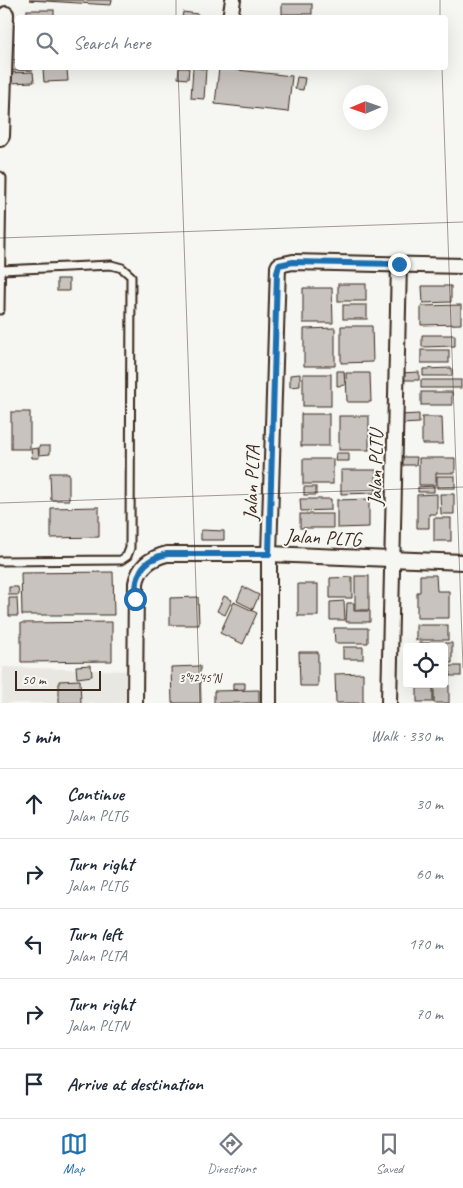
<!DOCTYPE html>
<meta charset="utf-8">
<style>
body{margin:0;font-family:Caveat,sans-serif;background:#f6f6f7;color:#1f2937}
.controls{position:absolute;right:15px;bottom:15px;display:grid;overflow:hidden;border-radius:5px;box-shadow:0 5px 20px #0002}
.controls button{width:45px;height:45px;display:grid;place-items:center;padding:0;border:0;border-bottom:1px solid #e0e1e3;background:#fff;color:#1f2937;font:25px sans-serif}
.compass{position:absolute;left:343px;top:85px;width:45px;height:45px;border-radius:50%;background:#fff;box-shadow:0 5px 20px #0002;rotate:268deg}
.scale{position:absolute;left:15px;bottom:12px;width:86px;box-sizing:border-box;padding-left:5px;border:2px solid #3b2a1e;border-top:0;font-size:14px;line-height:18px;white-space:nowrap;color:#3b2a1e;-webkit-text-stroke:4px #f6f6f2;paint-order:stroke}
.stop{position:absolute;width:15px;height:15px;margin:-11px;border:4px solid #1f6fb2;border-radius:50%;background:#fff}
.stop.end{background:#1f6fb2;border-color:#fff;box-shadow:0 1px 5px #0008}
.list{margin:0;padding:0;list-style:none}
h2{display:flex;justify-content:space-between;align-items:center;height:65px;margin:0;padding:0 20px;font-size:21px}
h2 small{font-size:16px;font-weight:400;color:#747a83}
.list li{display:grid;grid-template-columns:32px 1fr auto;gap:15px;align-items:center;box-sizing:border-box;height:70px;padding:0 20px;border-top:1px solid #e0e1e3}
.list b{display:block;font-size:19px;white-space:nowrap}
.list p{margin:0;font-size:16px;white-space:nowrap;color:#747a83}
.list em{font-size:16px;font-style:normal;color:#747a83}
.icon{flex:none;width:28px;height:28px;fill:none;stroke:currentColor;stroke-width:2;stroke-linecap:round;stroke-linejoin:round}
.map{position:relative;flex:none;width:463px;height:703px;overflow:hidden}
.search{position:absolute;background:#fff;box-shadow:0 5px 20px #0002;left:15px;right:15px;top:15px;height:55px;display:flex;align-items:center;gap:12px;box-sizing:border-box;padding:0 18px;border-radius:5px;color:#747a83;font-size:19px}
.sheet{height:415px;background:#fff}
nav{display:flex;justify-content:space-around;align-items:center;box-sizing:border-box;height:70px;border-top:1px solid #e0e1e3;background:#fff;font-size:14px;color:#747a83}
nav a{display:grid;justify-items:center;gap:2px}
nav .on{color:#1f6fb2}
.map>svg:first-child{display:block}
.built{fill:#e8e7e2}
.building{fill:#c8c3be;stroke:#3b2a1e}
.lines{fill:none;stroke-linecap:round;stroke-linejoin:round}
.service-casing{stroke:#3b2a1e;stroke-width:11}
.minor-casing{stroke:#3b2a1e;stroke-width:18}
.service{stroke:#f6f6f2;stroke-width:7}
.minor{stroke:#f6f6f2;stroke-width:14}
.route{stroke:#1f6fb2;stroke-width:6}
.ticks{fill:none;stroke:#3b2a1e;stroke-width:1;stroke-opacity:0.45}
.labels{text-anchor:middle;stroke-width:4;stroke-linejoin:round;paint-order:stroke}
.street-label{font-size:20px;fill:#3b2a1e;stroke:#f6f6f2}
.ticks-label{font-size:12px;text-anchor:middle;fill:#3b2a1e;stroke:#f6f6f2;stroke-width:4;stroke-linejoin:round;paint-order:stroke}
</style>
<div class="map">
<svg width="463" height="703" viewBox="0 0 463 703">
<rect width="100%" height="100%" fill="#f6f6f2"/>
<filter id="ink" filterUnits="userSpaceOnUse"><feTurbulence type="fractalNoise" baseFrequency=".02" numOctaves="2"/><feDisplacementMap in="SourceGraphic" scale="10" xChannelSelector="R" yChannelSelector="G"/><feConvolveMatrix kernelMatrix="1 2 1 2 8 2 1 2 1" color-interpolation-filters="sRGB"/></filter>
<g filter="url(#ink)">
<path class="built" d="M3 667 126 671 125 703H2Z"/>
<g class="building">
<path d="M29 0H112L111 5Z"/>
<rect x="282" y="4" width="30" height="10"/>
<rect x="27" y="10" width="27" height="8"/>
<path d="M183 12 198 14V18H182Z"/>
<rect x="12" y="43" width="6" height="17"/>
<path d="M8 63H18V68H33V70L9 71Z"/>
<path d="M179 68H189L188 79 178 78Z"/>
<path d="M193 68 206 69 204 99 191 98Z"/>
<path d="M219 68 292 76 288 112 215 104Z"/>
<path d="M43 69H67L68 81 44 82Z"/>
<path d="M33 72 34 82 9 83 8 73Z"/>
<path d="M297 77 305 78 303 90 295 89Z"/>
<rect x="57" y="279" width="12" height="12"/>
<rect x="338" y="284" width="28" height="17"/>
<path d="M422 286H451V302L423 303Z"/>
<path d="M303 288H332L333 323H303Z"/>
<rect x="343" y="305" width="24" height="14"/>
<path d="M461 305V324L421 325V306Z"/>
<path d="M341 326H372L373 362 341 363Z"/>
<path d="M335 328V366H304V329Z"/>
<path d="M422 335H455V346L422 347Z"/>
<rect x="421" y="350" width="28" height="13"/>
<path d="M452 368V376H423V369Z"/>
<path d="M337 371H344L345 385 337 386Z"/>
<path d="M419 372V380H401V373Z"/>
<path d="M346 373H370L371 402H347Z"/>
<path d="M300 374V386L290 387V375Z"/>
<rect x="303" y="374" width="28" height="32"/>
<rect x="421" y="380" width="40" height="8"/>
<rect x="421" y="392" width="31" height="13"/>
<rect x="11" y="412" width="19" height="37"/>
<rect x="301" y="414" width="28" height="32"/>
<path d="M419 414V423L401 424 400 415Z"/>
<rect x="339" y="416" width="30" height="34"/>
<path d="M422 417H442L443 444H422Z"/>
<path d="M39 446H50V454L39 455Z"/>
<path d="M38 448 39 458H32L31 449Z"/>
<path d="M336 453H349V461H335Z"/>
<path d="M398 457H417L416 465H398Z"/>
<path d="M419 458H455V473H436V485H419Z"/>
<rect x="303" y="459" width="30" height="25"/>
<path d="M341 470H376V493L341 494Z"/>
<path d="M50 473H69V500H51Z"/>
<rect x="437" y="476" width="18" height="12"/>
<path d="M434 486V492H418V487Z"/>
<rect x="304" y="487" width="12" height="8"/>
<path d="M437 494V514H429V528H417V495Z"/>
<path d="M440 494H454V514H441Z"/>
<path d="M300 499H331V510L301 511Z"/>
<path d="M369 499V527L337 528V500Z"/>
<path d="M99 507V537L51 538V508Z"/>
<rect x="300" y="514" width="33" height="14"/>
<rect x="434" y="518" width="17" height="23"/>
<path d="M201 530 224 531V540H201Z"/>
<path d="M113 572 114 615H22L21 573Z"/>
<path d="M420 575H436L437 591H449V618H417V592H420Z"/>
<rect x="355" y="576" width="14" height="34"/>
<path d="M352 577V598H330V578Z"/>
<rect x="298" y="584" width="20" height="32"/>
<path d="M9 587H18L19 595H9Z"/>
<path d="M243 587 259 595 253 609 237 601Z"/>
<path d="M224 596 232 600 225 615 217 611Z"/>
<path d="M198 597 199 625H170V598Z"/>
<path d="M9 598H17L18 616H9Z"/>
<path d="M344 601 345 620H330V602Z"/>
<path d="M234 602 257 613 243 644 220 633Z"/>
<path d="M347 603H354V611H370V622H346Z"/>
<path d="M112 622V661L21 662V623Z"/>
<rect x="416" y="625" width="32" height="15"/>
<path d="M334 628H368V643H335Z"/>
<path d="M419 643H452V663H444V647H419Z"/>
<rect x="343" y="647" width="20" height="12"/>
<path d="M299 652H318V686H300Z"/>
<path d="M91 665 92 676 77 678 76 666Z"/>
<path d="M200 666 201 703H172L171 667Z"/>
<rect x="450" y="666" width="11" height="10"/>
<path d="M444 669H449V703H434V684H444Z"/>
<path d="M363 673V703H336L335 674Z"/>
<path d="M80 680 81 703H59V681Z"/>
<path d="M233 683H245V689L233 690Z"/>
<rect x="417" y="688" width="16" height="14"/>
<path d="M259 690V703H214V691Z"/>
</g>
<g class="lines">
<g class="service-casing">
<g id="service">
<path d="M0 176 2 178 0 310"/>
<path d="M0 561 121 560 127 556 130 548 131 276 122 268 111 265 1 270"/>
</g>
</g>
<g class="minor-casing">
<g id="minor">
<path d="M230 18 233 0"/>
<path d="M0 139 2 136 6 14"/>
<path d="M135 703 136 583C139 567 150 558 167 554H269L463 562"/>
<path d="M269 703V554L278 267 279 265 293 262 463 266"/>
<path d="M389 703 399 264"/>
</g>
</g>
<use href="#service" class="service"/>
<use href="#minor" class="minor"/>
</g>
</g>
<g class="lines" filter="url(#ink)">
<path class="route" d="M135 599C136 575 140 560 167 554H269L277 273 279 265 293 262 399 264"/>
</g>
<path class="ticks" d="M176 0V18M440 0V18M178 68 200 703M442 68 463 668M0 238 463 222M0 503 463 487"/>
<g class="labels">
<g class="street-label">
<text transform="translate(375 468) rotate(-89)" y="7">Jalan PLTU</text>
<text transform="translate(251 483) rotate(-88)" y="7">Jalan PLTA</text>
<text transform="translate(323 537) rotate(3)" y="7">Jalan PLTG</text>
</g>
</g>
<g class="ticks-label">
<text x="200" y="682">3°42'45"N</text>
</g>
</svg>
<div class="controls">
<button><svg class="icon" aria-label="locate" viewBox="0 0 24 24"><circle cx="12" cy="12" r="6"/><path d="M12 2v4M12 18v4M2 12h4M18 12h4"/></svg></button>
</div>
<svg class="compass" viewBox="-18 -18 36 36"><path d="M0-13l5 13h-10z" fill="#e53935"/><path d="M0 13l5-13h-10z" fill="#747a83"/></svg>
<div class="scale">50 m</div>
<div class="stop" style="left:135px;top:599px"></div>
<div class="stop end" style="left:399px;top:264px"></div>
<div class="search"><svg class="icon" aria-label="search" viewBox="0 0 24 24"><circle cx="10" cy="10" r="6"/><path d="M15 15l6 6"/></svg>Search here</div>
</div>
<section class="sheet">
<h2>5 min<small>Walk · 330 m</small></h2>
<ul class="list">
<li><svg class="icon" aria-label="ahead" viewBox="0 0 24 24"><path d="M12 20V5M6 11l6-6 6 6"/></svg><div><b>Continue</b><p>Jalan PLTG</p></div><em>30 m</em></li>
<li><svg class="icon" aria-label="right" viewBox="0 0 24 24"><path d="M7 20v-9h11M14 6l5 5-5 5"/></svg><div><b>Turn right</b><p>Jalan PLTG</p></div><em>60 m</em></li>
<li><svg class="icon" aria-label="left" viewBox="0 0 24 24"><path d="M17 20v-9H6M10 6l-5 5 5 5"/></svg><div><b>Turn left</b><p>Jalan PLTA</p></div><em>170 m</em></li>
<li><svg class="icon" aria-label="right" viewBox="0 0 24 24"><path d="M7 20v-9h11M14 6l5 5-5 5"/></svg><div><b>Turn right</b><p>Jalan PLTN</p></div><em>70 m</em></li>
<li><svg class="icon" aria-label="arrive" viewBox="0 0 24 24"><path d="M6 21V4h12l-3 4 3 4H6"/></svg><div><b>Arrive at destination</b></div></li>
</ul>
</section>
<nav>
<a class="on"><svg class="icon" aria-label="map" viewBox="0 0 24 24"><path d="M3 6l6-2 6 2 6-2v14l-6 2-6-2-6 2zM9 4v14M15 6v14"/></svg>Map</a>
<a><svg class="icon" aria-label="directions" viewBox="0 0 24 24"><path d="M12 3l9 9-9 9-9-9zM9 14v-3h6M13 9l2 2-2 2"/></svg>Directions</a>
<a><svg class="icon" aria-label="saved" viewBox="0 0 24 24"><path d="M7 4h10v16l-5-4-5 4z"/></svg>Saved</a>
</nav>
